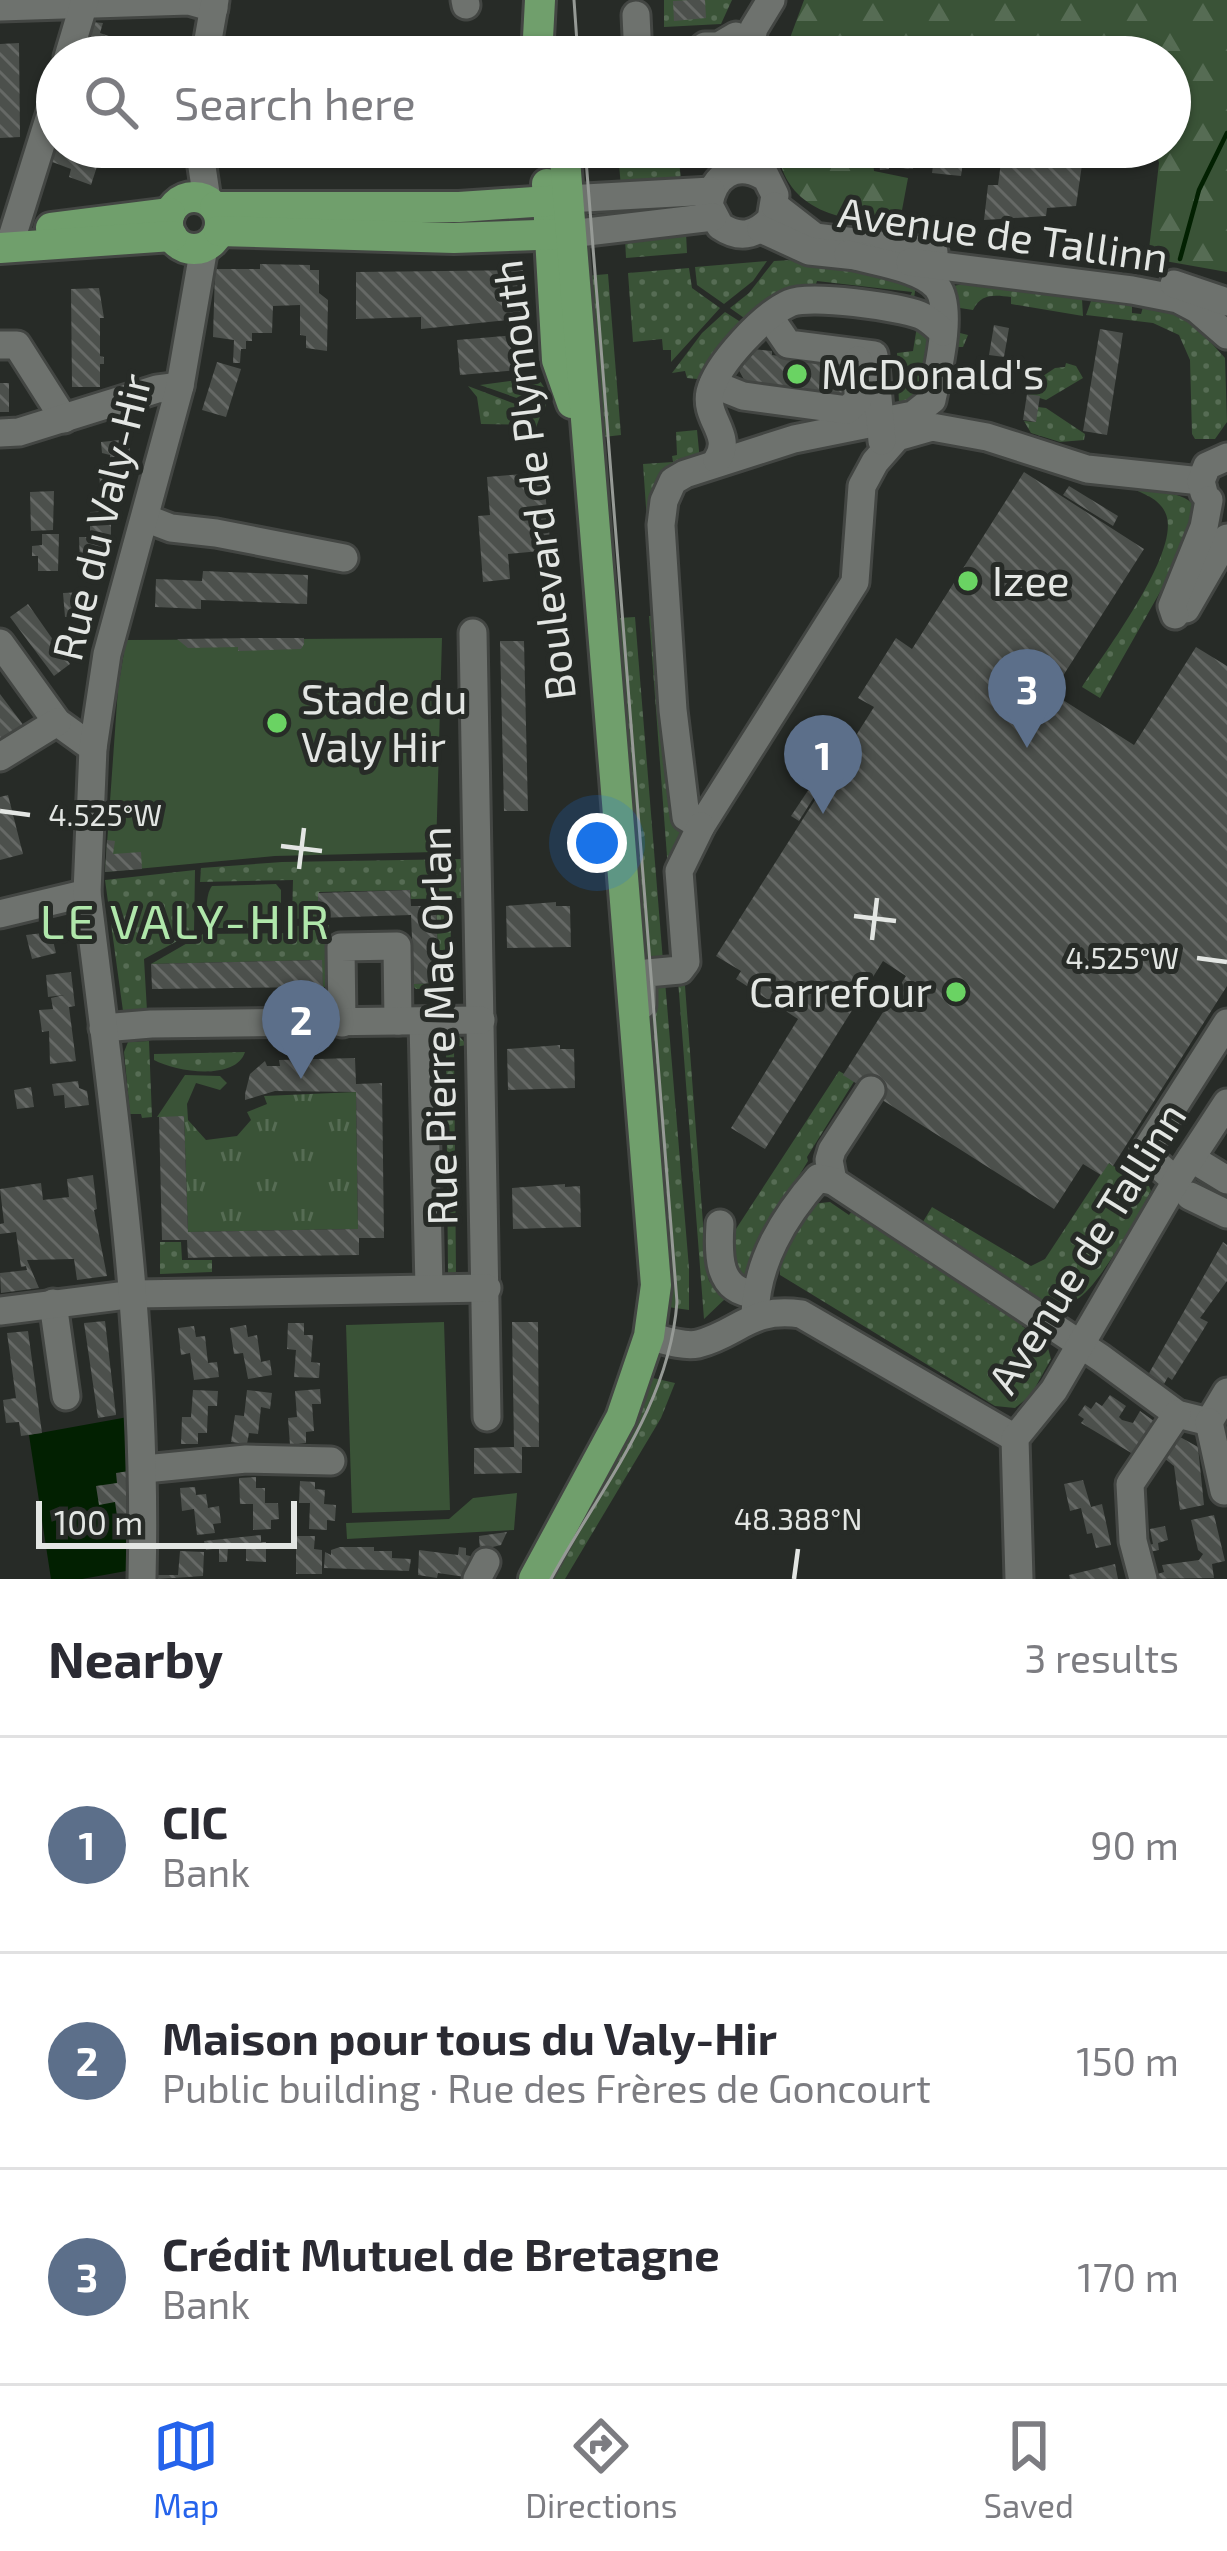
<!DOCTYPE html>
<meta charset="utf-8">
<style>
body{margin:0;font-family:"Exo 2",sans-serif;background:#f7f7f7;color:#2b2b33}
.scale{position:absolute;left:36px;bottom:30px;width:261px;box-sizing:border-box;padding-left:12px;border:6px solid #e3e6e3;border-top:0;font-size:33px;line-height:42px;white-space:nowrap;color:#e3e6e3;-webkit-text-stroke:9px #272b27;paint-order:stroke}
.you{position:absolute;left:597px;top:843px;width:42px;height:42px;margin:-30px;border:9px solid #fff;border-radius:50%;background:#1a73e8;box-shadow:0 0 0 18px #1a73e833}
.badge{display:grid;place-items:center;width:78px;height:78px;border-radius:50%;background:#2563eb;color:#fff;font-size:39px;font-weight:700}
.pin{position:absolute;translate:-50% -99px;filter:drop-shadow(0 3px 6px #0008)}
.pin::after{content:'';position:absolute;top:63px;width:42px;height:36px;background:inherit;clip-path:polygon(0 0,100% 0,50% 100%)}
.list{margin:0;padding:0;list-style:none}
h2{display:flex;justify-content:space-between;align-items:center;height:156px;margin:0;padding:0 48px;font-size:51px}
h2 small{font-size:39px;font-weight:400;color:#7c7c81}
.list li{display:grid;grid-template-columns:78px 1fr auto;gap:36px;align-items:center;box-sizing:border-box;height:216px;padding:0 48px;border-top:3px solid #e1e1e2}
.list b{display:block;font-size:45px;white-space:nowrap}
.list p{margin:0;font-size:39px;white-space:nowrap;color:#7c7c81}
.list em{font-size:39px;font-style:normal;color:#7c7c81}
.icon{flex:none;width:66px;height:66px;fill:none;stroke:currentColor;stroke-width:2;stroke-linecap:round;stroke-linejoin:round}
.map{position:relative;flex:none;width:1227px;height:1579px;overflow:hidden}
.search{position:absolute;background:#fff;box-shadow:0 3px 9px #0004;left:36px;right:36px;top:36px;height:132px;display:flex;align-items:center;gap:30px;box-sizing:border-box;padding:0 42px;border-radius:66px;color:#7c7c81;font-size:45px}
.sheet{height:804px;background:#fff}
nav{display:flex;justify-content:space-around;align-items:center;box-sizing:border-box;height:168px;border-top:3px solid #e1e1e2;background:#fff;font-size:33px;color:#7c7c81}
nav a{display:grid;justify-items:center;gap:6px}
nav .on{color:#2563eb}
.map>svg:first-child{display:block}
.grass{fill:url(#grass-dots)}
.forest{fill:url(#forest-firs)}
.park{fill:url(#park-tufts)}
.garden{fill:#3a5337}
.water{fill:#022001}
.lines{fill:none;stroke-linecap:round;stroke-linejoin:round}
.stream{stroke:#022001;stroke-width:4.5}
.building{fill:url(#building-back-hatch)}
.minor-casing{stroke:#434643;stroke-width:33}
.major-casing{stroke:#434643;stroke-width:36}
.minor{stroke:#6e726e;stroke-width:27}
.major{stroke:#709f6c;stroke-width:30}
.tram{stroke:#969a96;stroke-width:3}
.ticks{fill:none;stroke:#e3e6e3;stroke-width:4.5}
.poi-dot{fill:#6ad363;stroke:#272b27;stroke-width:4.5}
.labels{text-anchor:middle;stroke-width:10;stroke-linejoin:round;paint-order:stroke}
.street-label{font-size:42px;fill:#e3e6e3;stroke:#272b27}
.poi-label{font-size:42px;fill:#e3e6e3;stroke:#272b27;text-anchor:start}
.quarter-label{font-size:48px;letter-spacing:3px;fill:#b0e7ab;stroke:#272b27}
.ticks-label{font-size:30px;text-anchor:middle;fill:#e3e6e3;stroke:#272b27;stroke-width:10;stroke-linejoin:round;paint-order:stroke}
</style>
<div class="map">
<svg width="1227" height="1579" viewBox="0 0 1227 1579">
<defs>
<pattern id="grass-dots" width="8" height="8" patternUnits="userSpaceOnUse" patternTransform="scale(3)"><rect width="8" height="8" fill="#3a5337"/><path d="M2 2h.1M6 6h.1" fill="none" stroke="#566c54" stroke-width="1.8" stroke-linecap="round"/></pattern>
<pattern id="forest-firs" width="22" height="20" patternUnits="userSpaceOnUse" patternTransform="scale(3)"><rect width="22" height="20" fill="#3a5337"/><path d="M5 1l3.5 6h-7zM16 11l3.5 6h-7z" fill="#566c54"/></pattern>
<pattern id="park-tufts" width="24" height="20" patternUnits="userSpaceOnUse" patternTransform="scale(3)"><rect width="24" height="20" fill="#3a5337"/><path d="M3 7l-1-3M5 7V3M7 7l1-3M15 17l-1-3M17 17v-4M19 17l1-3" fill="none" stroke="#566c54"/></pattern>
<pattern id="building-back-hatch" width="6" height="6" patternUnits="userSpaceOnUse" patternTransform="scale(3)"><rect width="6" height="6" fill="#4c504c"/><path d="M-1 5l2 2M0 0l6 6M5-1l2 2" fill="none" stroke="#666966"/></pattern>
</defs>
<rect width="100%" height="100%" fill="#272b27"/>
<g class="grass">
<path d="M664 0H732L721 24 664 27Z"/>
<path d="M679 160 681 180 621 186 619 165Z"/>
<path d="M686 233 687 253 626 258 625 238Z"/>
<path d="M792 260 882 272 916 283 913 307 906 305 912 292 817 281 813 293 754 325 730 308 749 293 774 261Z"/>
<path d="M767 261 753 281 724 304 697 285 695 267Z"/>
<path d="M689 268 692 288 720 308 671 362V350H663L662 339 633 342 628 273Z"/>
<path d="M608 274 621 435 595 438 585 276Z"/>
<path d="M963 284 1082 299 1083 316 1011 304V297C995 295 981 293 973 310L960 308 956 332 968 335 963 347H955L949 287Z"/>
<path d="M1091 301 1132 305V313L1141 314 1143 307 1173 313 1196 326 1225 358 1227 422 1215 439H1195L1192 434 1190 360 1179 335 1153 323 1086 315Z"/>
<path d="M725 312 750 328 717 359 711 357 705 369 709 372 697 413V379L687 378 685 371 672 373 702 333Z"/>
<path d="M918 320 930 332 925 393 911 410 887 405 899 404 897 353 913 351Z"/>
<path d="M1066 363 1076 366 1083 378 1046 400 1027 394 1028 386 1055 368 1065 367Z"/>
<path d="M533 370 549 395 545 408 480 385 526 379 532 382Z"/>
<path d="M468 386 541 414 535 430 531 425 481 424 477 397Z"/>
<path d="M1038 407 1046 408 1085 434 1084 440 1060 442 1031 433 1024 421 1035 422Z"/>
<path d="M697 430 700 461 680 467 653 608 643 464 673 462 672 456 677 455 676 432Z"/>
<path d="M1127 486C1149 491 1186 490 1197 509L1172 571 1100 698 1082 687C1104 653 1184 548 1165 512 1158 497 1140 493 1127 486Z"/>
<path d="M649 616H662L686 833 674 950Z"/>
<path d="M635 617 663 961 637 964 618 618Z"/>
<path d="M464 859 462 898 411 899 410 890 319 892 318 918 292 919 293 880 200 882 201 868 282 862Z"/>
<path d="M195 870 194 932 144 959 147 1011H123L105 880Z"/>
<path d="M450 905 452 982 446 988 416 989 409 982 414 969 415 984 439 983 436 906Z"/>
<path d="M329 925 330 987H323L321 960 151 964 203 934 292 933 293 926Z"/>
<path d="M678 980 685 986 706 1263 709 1281 727 1297 704 1319Z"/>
<path d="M665 981 689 1268V1310L668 1307 644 983Z"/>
<path d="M459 1036 467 1045 454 1047 456 1273H448L446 1047 433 1046 439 1038Z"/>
<path d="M149 1041 152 1117 142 1118 141 1114H130L124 1052 128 1042Z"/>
<path d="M245 1052C236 1081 176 1072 154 1060V1054Z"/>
<path d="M839 1071 855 1080 807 1157 808 1161 781 1205 751 1274 744 1277 734 1264 726 1231 734 1232Z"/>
<path d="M1108 1163 1149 1186 1151 1191C1138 1216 1098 1288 1076 1300 1064 1306 1051 1303 1038 1302L921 1225 932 1207 1031 1266 1045 1259Z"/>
<path d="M830 1202 849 1215 852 1211 1021 1320 1022 1326 1047 1344 1051 1359 1031 1395 1015 1408 995 1406 780 1275C778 1249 797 1226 810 1204Z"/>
<path d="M160 1242H181L182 1260H212V1272L160 1274Z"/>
<path d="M653 1378 675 1383 661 1418 565 1579H542Z"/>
</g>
<g class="forest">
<path d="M804 0H1227V272L1148 258 1159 163 1155 147H1170V57H783Z"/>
<path d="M777 147H871L874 171 908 178 899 226C844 220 785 214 777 147Z"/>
</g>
<path class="park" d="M185 1075 220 1076 227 1083 220 1090 196 1083 187 1104 188 1120 206 1140 237 1136 251 1120 247 1112 267 1104 264 1096 356 1092 358 1229 188 1232 184 1117H157Z"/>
<g class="garden">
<path d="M442 638 436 852 275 856 105 872 118 688 126 640Z"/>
<path d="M276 884 281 890V922L276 928H212C205 918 205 895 212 886Z"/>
<path d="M444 1322 450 1510 352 1513 346 1325Z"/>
<path d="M517 1493 514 1530 347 1539 346 1523 449 1519 473 1498Z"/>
</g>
<path class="water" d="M128 1417 126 1571 82 1579H51L29 1435Z"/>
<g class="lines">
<path class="stream" d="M1180 259 1199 190 1227 133"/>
</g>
<g class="building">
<path d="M689 0H705L706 18 674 21 673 1Z"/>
<path d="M93 22 103 23 100 33 132 44 128 57H82Z"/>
<path d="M19 43 20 137 0 138V44Z"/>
<path d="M57 133V147H97L102 151 91 185 69 177 71 169 47 160Z"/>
<path d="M877 147H889V169L880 170Z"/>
<path d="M1003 147 1084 151 1076 206 1047 208 1046 216 984 220 988 185H998Z"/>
<path d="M902 151 915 152 913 169 900 168Z"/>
<path d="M935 152 964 155 961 176 932 173Z"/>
<path d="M260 264 310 265V270H319V293L328 300 327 351 306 348V336L300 335V305L273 306 272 333H252V341H246V349H241L240 363H233L234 340 213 337 215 269H260Z"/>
<path d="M523 270 527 318 421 329V317L356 319V272Z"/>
<path d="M99 288 104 318H100V356L104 357V364H100V387H72L71 289Z"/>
<path d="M994 325 1009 328 1004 357 989 355Z"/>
<path d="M1100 329 1123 333 1107 435 1083 431Z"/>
<path d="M515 335 518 370 460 375 457 340Z"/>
<path d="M753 349 772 351V355L845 364 849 397 747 385 737 367Z"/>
<path d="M217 362 241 369 226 417 202 410Z"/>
<rect x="0" y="383" width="9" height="29"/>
<path d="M1027 394 1040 396 1036 422 1023 420Z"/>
<path d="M130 439V465H122V490H100L99 466 110 465V455L102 453 101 442Z"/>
<path d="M543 472 551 550 508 554 510 579 483 582 478 516 490 515 487 477Z"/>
<path d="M1024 472 1144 549 1052 693 1134 745 1196 647 1227 666V986L1113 1166 1109 1163 1101 1175 1083 1164 1054 1209 843 1075 906 976 883 961 765 1149 731 1128 798 1019 736 979 741 971 716 956 874 707 858 698 896 638 912 649Z"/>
<path d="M1069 486 1118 516 1113 526 1063 495Z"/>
<path d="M54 491 53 530 31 531 30 492Z"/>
<path d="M111 511V536L103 537V563L80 564 79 537H90V512Z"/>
<path d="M42 534H59L58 571H38V556H32V546L42 545Z"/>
<path d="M203 571 308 575 307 604 201 600V609L155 607 156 579 202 581Z"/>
<path d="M85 592 87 616 65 617 63 593Z"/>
<path d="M28 604 70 664 54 676 10 617Z"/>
<path d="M254 638H304V644L301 649 238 651V647L188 648 177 639Z"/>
<path d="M500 641H524L528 811H504Z"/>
<path d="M0 694 27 730 0 741Z"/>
<path d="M809 789 816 794 799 821 791 816Z"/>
<path d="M8 795 23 854 0 860V797Z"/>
<path d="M107 840 115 841 113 854 141 852 142 869 105 872Z"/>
<path d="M410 890 411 906H436L439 983 414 984 411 915 318 918V893Z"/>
<path d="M556 902V906H570L571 947 507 948 506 906Z"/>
<path d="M51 932 56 953 32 959 26 935Z"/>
<path d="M322 960 323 987 152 989 151 964Z"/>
<path d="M71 972 75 1006 69 1007 76 1061 50 1064 49 1031 42 1032 39 1010 53 1009 51 998 64 995 48 997 46 975Z"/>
<path d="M560 1045V1049H574L575 1088 508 1090 507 1049Z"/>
<path d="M355 1058 356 1084 382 1083 384 1238H359V1255L217 1257 188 1258 187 1240H162L159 1117 184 1116 188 1232 358 1229 356 1092 275 1091 245 1100V1094L250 1074 265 1061 267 1066H280L279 1060Z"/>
<path d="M78 1081 79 1088 87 1091 89 1105 65 1108 64 1095 54 1096 52 1084Z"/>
<path d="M31 1087 34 1107 17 1109 14 1090Z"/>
<path d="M93 1175 97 1209 94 1210 107 1276 77 1280 74 1259 27 1260 39 1288 1 1293 0 1273 27 1270 26 1266 21 1267 16 1232 0 1234V1224L4 1223 0 1189 41 1183 43 1200 69 1197 67 1179Z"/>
<path d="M565 1184V1187L580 1186 581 1227 513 1229 512 1188Z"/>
<path d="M1223 1242 1227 1245V1281L1200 1318 1208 1322 1199 1337 1172 1380 1168 1377 1164 1384 1148 1375Z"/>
<path d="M105 1321 116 1415 98 1418 84 1323Z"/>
<path d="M512 1322H538L539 1447H522V1473L474 1474V1448L514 1447Z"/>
<path d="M288 1323H304V1335H313L311 1362 320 1363 319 1378 294 1377 296 1350 287 1349Z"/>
<path d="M246 1325 248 1337 257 1335 261 1362 270 1360 272 1375 248 1379 243 1353 234 1354 230 1328Z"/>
<path d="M194 1326 196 1337 205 1336 208 1363 217 1362 219 1377 194 1380 190 1353 181 1355 178 1328Z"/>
<path d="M28 1331 42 1433 21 1436 19 1422 6 1423 3 1400 16 1398 7 1333Z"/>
<path d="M320 1389 321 1404H312L314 1431 306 1432V1443L290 1445 288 1418 297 1417 295 1391Z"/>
<path d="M193 1390 218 1391 217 1406H208L207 1433H198V1444H181L182 1417H191Z"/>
<path d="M247 1390 272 1393 270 1409 261 1407 258 1434 249 1433 247 1444 231 1442 235 1415 244 1416Z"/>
<path d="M1110 1395 1126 1406 1119 1417 1122 1420 1133 1423 1140 1411 1154 1421 1147 1432 1152 1436 1138 1457 1081 1423 1084 1419 1078 1415 1085 1405 1091 1409 1096 1402 1102 1406Z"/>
<path d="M1173 1433 1198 1447 1204 1505 1180 1510 1174 1466 1159 1454Z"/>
<path d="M129 1471 128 1521 118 1523 115 1502 99 1505 96 1486 117 1483 116 1473Z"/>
<path d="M256 1477V1488H265V1503H278L279 1519 271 1520V1529L253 1530V1504H240L239 1478Z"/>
<path d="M1083 1480 1091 1507 1102 1504 1111 1545 1096 1548 1092 1533 1087 1534 1081 1508 1070 1511 1064 1484Z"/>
<path d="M300 1481 315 1482V1489L325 1490 324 1504 336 1505 335 1521 327 1520V1530L309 1529 310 1503H299Z"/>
<path d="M195 1487 196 1495 206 1494 208 1508 219 1506 221 1523 213 1524 215 1533 197 1535 194 1509 182 1511 180 1488Z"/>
<path d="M1214 1515 1225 1561 1212 1564 1214 1578 1141 1579 1164 1572 1162 1565 1199 1560 1203 1554 1198 1550 1191 1520Z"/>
<path d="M1165 1526 1168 1540 1158 1543 1159 1550 1144 1553 1142 1546 1153 1544 1150 1529Z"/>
<path d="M507 1532 501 1545 480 1550 479 1536Z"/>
<path d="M261 1535V1542H266V1562L246 1561V1549L241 1547H228L227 1562H219V1548L206 1550 204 1541Z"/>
<path d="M296 1536H315L314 1549 322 1550V1574H296Z"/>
<path d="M340 1547H374V1551H392V1558L411 1559 409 1571 324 1568 325 1552 331 1555V1550Z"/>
<path d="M459 1547 466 1548V1555L474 1557 472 1578 438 1573 437 1578 418 1575 419 1550 458 1555Z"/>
<path d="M180 1551 204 1552 203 1576 158 1579V1575H178Z"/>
<path d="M1115 1564 1118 1579H1070L1069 1575Z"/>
</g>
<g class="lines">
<g class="minor-casing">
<g id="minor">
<path d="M465 0 466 5"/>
<path d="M0 7 189 1 214 8"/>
<path d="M636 15 638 57"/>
<path d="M68 57 85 0"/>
<path d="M205 57 215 0"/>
<path d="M693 57 705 46H719L736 36"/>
<path d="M747 57 754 28 771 0"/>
<path d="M199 147 207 200"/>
<path d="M751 147 775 195 771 219C755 236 739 239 720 226L709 205C713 175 736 161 763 176"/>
<path d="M567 199 711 191"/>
<path d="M775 206 815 237 934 252"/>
<path d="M761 229 809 251 866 257"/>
<path d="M13 234 57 93"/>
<path d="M570 234 713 217"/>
<path d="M848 254C873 262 920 267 937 287 954 308 937 375 932 400L913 415 794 439 685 474 673 481 664 501 661 525 673 710 686 817 701 826 855 582 862 486 875 462 897 437 932 427 987 437 1087 469 1201 481"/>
<path d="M910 262 1132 290 1178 299 1197 309 1227 335"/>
<path d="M1174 284 1227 302"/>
<path d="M771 319 788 344 874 355 882 441"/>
<path d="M0 345H17L64 419"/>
<path d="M713 384 743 396 847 410 858 400V360"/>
<path d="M0 433 19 432 157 389 180 386"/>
<path d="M717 460C734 435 704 419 710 392 717 364 763 315 790 303 810 294 899 307 920 315 928 318 936 326 943 332"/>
<path d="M1204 493 1201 481 1207 466 1227 457"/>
<path d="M145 518 171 528 216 533 344 558"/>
<path d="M1186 609 1227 538"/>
<path d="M1175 615 1172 606 1204 527 1209 500"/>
<path d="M473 633 487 1417"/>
<path d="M0 643 57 722 93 748"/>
<path d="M0 757 57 722"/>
<path d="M0 914 87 893"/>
<path d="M642 1005V980L647 973 680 970 686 962 679 871 701 826"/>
<path d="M423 1021 429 1288"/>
<path d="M342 1023 341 947 397 946 398 1021"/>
<path d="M103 1028 151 1024 481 1020"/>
<path d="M1191 1158 1227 1180"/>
<path d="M833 1181 829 1160 832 1150 871 1090"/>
<path d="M1176 1181 1144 1153 1227 1023"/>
<path d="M1190 1196 1227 1214"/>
<path d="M720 1224C718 1255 717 1292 756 1294"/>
<path d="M53 1303 66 1396"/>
<path d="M0 1311 135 1294 487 1288"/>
<path d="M755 1316C756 1262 784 1217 818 1178L833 1181 1101 1358 1177 1414 1209 1422 1227 1392"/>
<path d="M649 1336C664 1340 683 1347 698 1344 740 1333 749 1307 801 1314L1015 1438"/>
<path d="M1209 1422 1224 1491"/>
<path d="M145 1469 246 1459 331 1461"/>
<path d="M142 1579C148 1349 115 1122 87 893L93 748 107 654 180 386 204 247"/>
<path d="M477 1579 486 1562"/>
<path d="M1019 1579 1015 1438 1054 1390 1176 1181 1227 1103"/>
<path d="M1143 1579 1133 1541 1130 1484 1177 1414"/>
</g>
</g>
<g class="major-casing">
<g id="major">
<path d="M537 57 540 0"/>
<path d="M547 184 557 360 572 403"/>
<circle cx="194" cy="223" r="26"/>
<path d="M215 207H459L563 200"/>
<path d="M51 228 170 213"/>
<path d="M219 231 454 238 567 234"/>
<path d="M0 248 172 236"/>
<path d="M534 1579 621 1418 649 1336 656 1285 564 147"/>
</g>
</g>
<use href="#minor" class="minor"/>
<use href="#major" class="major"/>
<g class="tram">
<path d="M574 0 578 57"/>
<path d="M551 1579C600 1488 669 1408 677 1302L585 147"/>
</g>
</g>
<path class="ticks" d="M0 811 30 815M281 846 322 851M299 869 304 828M854 916 896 921M872 940 877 898M1197 958 1227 962M794 1579 798 1549"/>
<g class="poi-dot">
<circle cx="797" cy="374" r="12"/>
<circle cx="968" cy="581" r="12"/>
<circle cx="277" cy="723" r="12"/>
<circle cx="956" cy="992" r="12"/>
</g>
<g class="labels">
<g class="street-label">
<text transform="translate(1003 235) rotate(8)" y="15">Avenue de Tallinn</text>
<text transform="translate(534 480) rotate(-97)" y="15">Boulevard de Plymouth</text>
<text transform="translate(102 517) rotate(-76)" y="15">Rue du Valy-Hir</text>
<text transform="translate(439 1026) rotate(-91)" y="15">Rue Pierre Mac Orlan</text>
<text transform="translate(1087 1248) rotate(-58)" y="15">Avenue de Tallinn</text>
</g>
<g class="poi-label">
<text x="821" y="389">McDonald's</text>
<text x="992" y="596">Izee</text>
<text x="301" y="714">Stade du<tspan x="301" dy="48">Valy Hir</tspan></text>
<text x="932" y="1007" text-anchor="end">Carrefour</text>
</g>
<g class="quarter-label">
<text x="186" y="939">LE VALY-HIR</text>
</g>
</g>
<g class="ticks-label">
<text x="105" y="826">4.525°W</text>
<text x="1122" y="969">4.525°W</text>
<text x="798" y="1530">48.388°N</text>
</g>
</svg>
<div class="scale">100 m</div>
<div class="you"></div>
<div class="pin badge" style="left:823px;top:814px;background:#5c6f8a">1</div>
<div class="pin badge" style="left:301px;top:1079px;background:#5c6f8a">2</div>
<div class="pin badge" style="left:1027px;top:748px;background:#5c6f8a">3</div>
<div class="search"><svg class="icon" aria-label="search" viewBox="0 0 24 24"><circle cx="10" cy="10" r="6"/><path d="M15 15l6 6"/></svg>Search here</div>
</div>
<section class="sheet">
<h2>Nearby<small>3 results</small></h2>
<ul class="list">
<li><span class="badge" style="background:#5c6f8a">1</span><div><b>CIC</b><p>Bank</p></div><em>90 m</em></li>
<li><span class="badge" style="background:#5c6f8a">2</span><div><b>Maison pour tous du Valy-Hir</b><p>Public building · Rue des Frères de Goncourt</p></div><em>150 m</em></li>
<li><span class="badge" style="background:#5c6f8a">3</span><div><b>Crédit Mutuel de Bretagne</b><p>Bank</p></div><em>170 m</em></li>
</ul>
</section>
<nav>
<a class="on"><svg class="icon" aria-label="map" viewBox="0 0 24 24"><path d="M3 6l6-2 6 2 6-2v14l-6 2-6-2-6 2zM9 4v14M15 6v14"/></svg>Map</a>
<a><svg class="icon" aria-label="directions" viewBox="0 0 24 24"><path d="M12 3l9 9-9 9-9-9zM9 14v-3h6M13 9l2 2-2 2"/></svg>Directions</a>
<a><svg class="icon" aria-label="saved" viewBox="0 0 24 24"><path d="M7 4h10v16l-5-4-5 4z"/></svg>Saved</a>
</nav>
